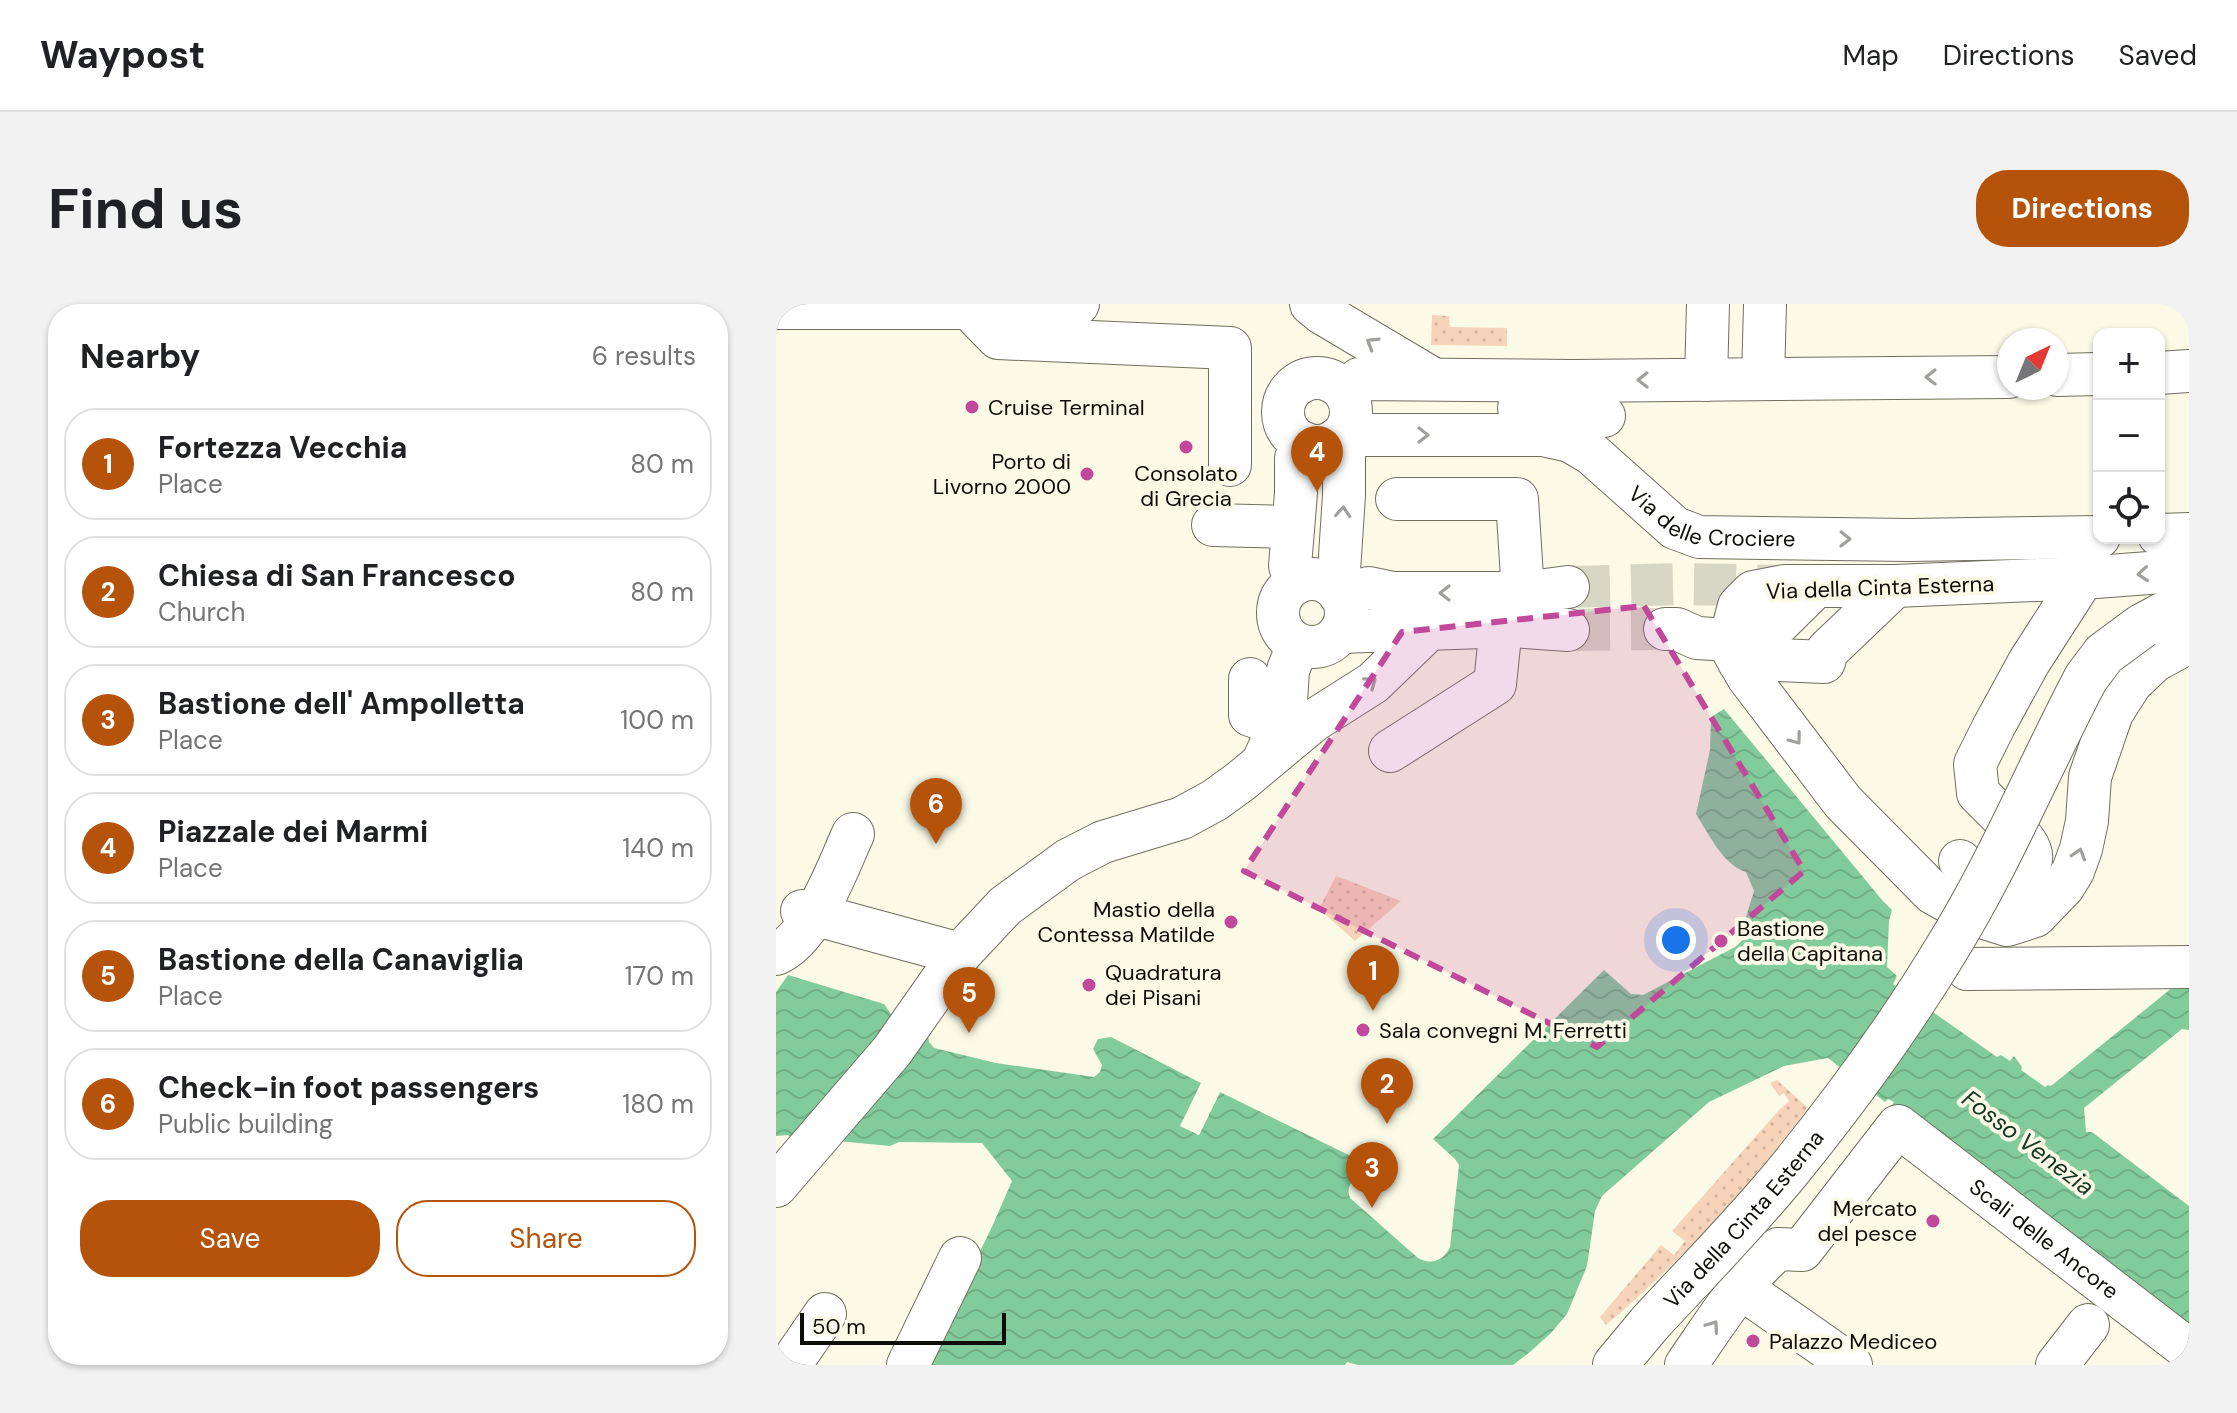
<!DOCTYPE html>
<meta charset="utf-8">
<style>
body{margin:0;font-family:"DM Sans",sans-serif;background:#f2f2f2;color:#202124}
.controls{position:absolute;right:24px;top:24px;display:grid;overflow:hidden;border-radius:16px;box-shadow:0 2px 6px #0004}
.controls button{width:72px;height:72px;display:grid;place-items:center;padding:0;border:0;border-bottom:2px solid #e0e0e0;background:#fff;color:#202124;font:40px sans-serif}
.compass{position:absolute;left:1221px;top:24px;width:72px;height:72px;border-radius:50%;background:#fff;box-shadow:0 2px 6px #0004;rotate:43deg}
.scale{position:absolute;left:24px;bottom:20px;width:206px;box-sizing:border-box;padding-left:8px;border:4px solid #0e0e08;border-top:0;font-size:22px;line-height:28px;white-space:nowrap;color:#0e0e08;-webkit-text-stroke:6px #fafae7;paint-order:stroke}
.you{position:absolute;left:900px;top:636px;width:28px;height:28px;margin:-20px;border:6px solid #fff;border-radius:50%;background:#1a73e8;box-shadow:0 0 0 12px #1a73e833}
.badge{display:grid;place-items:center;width:52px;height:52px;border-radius:50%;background:#b45309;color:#fff;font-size:26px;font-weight:700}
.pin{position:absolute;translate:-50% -66px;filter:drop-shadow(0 2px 4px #0008)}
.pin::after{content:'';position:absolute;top:42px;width:28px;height:24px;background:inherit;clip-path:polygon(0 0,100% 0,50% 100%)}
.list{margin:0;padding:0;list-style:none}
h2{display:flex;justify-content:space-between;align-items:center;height:104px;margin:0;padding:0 32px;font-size:34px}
h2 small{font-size:26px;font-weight:400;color:#757577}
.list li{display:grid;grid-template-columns:52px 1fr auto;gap:24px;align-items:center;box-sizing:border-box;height:112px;margin:0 16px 16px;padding:0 16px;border:2px solid #e0e0e0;border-radius:32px}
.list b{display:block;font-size:30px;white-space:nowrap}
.list p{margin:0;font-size:26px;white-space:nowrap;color:#757577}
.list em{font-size:26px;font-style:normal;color:#757577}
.actions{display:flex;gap:16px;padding:24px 32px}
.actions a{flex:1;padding:18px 0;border:2px solid #b45309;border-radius:32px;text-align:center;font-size:28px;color:#b45309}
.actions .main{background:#b45309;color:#fff}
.icon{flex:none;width:44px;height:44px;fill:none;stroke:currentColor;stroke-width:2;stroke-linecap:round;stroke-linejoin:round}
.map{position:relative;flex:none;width:1413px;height:1061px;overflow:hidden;border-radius:32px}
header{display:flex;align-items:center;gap:48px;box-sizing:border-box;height:112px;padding:0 40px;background:#fff;border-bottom:2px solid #e0e0e0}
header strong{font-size:38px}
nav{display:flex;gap:44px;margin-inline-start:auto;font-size:28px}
.intro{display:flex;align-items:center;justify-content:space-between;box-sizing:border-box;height:192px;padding:0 48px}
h1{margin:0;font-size:56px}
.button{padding:20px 36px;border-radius:32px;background:#b45309;color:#fff;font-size:28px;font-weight:700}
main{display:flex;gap:48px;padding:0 48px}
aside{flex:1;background:#fff;border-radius:32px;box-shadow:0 2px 6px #0004}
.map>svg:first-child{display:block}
.grass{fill:url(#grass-dots)}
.water{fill:url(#water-waves)}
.pier{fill:#fafae7}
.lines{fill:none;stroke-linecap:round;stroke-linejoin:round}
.minor-tunnel{stroke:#d7d7c6;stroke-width:42;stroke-dasharray:42 21;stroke-linecap:butt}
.minor-casing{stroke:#706f5f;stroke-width:44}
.major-casing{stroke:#706f5f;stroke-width:46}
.minor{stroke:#fff;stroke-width:42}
.major{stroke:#fff;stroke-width:44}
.major-bridge-casing{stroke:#706f5f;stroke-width:46;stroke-linecap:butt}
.major-bridge{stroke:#fff;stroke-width:44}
.oneway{stroke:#9f9f9c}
.marked{fill:#c2489b;fill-opacity:0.2;stroke:#c2489b;stroke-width:6;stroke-dasharray:16 10;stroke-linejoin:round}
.poi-dot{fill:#c2489b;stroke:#fafae7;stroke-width:3}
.labels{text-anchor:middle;stroke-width:8;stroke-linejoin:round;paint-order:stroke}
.poi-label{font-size:22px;fill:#0e0e08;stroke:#fafae7;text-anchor:start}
.street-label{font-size:22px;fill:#0e0e08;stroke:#fafae7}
.water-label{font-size:24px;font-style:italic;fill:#153622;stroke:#fafae7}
</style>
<header>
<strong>Waypost</strong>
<nav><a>Map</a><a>Directions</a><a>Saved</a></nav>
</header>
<div class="intro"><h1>Find us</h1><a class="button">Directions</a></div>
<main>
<aside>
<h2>Nearby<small>6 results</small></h2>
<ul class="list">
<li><span class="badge">1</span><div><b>Fortezza Vecchia</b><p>Place</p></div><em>80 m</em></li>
<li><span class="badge">2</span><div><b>Chiesa di San Francesco</b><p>Church</p></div><em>80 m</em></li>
<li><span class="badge">3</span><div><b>Bastione dell' Ampolletta</b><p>Place</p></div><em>100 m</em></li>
<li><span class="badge">4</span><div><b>Piazzale dei Marmi</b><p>Place</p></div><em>140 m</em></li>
<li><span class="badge">5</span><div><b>Bastione della Canaviglia</b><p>Place</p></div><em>170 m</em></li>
<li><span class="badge">6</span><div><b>Check-in foot passengers</b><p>Public building</p></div><em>180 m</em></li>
</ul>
<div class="actions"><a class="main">Save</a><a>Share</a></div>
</aside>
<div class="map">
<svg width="1413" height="1061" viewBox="0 0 1413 1061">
<defs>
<pattern id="grass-dots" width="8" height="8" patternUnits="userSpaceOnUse" patternTransform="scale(2)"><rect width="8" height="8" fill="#f7d3b9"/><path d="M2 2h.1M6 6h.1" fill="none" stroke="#d3b49e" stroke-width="1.8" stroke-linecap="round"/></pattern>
<pattern id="water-waves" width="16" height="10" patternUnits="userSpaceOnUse" patternTransform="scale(2)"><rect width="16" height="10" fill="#82cc9c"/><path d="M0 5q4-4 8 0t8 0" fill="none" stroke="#6fae85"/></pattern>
</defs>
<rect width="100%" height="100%" fill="#fafae7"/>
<g class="grass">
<path d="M656 11 673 12 674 23 731 24V42L655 41Z"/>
<path d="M560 572 625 597 579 637 543 605Z"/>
<path d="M1001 776 1032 804C972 883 906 957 830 1021L824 1013 885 941 898 951 909 937 896 927 1003 806 1013 797 1008 789 1003 792 994 779Z"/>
</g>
<path class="water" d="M948 405 1106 596 1116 606 1113 617 1111 663 1121 672 1117 680 1221 753 1225 751 1234 757 1238 752 1246 763 1245 766 1269 783 1272 781 1275 782 1402 679H1413V726L1406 725 1308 804 1310 828H1316L1413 902V1031L1114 805 1118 798 1112 795 1109 798 1052 754 1008 762 933 798 826 892 819 907 811 962 791 1010 775 1029 754 1048 737 1061H582L571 1058 569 1061H148L215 925 236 877 206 839 123 838 114 842 62 837 42 859 12 831 0 832V688L12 671 108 700 117 713 152 731 153 738 158 744 220 759 318 773 324 768 326 761 317 745 322 735 335 733 425 779 405 822 423 831 444 788 587 858C592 864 592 870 587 876 575 874 570 883 574 894L642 954C656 962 668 956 674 943L683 861 679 855 657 835 828 666 855 690 867 691 959 643 969 634 972 627 970 613 978 587 970 568C948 562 932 529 920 510L934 446 935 413Z"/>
<path class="pier" d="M425 779 429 780 409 820 421 826 440 786 444 788 423 831 404 822Z"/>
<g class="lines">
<g class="minor-tunnel">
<path d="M792 283 904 280 1008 282"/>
<path d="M792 326 889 325"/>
</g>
<g class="minor-casing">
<g id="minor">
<path d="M535 0 546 9 657 75"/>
<path d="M0 4H276L302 0"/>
<path d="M193 4 222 34 454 44V161"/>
<path d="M1383 69 1413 67"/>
<path d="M1281 71 1323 70"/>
<circle cx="541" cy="108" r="34"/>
<path d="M987 75 989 0"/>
<path d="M930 76 932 0"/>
<path d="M570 90 583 75 796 77 1233 73"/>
<path d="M743 104 797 106 828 112"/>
<path id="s1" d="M570 127 590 131H767L794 137 816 150 899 224 923 233 1133 236 1323 233"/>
<path d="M621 195H741L747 289"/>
<path d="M437 221 517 223"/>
<path d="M1383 231 1413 230"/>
<path d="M1413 266 1307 274 1119 282H1008L977 288 963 302 954 336 956 345 972 373 1067 498 1157 589 1193 609 1231 621 1259 612 1287 583 1297 567 1305 545 1311 517 1314 473 1336 409 1355 379 1378 357 1413 338"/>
<circle cx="536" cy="309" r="34"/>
<path d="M521 278 514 262 520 189V154L528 139"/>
<path d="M556 282 563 267 568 191V149L561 135"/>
<path d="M564 291 593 284 617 289H747L792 283"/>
<path d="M889 325H901L921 334 954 336"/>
<path d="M564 328 735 322 792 326"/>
<path d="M1003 356 1048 358 1051 347 1119 282"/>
<path d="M963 358 1040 282"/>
<path d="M474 375V411L504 421"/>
<path d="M614 447 719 380 725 322"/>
<path d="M489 453 504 421 510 398 512 366 522 341"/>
<path d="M1184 557 1207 580 1231 584C1264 558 1262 548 1233 520 1223 510 1212 499 1202 489L1199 460 1218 422 1253 358 1307 274"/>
<path d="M26 607 184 650"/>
<path d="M0 650C37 634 61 565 77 530"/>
<path d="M1191 665 1413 663"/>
<path d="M0 882 116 747 184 650 229 602 292 556 327 538 406 514 439 496 465 477 537 417 597 379 654 324"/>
<path d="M965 984 1075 1061"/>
<path d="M14 1061 49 1010"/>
<path d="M132 1061 184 954"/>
<path id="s2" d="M910 1061C938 1021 964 977 1002 945L1026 946 1122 822 1413 1046"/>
<path d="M1281 1061 1312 1021"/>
</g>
</g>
<g class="major-casing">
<g id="major">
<path d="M1366 322 1392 308 1413 301"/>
<path d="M839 1061 874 1019"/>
</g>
</g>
<use href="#minor" class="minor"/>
<use href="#major" class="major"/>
<g class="major-bridge-casing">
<g id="major-bridge">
<path id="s3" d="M874 1019C920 969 970 919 1013 866 1069 797 1122 725 1168 649 1223 561 1262 465 1310 374L1328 350 1366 322"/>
</g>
</g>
<use href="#major-bridge" class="major-bridge"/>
</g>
<defs><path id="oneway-chevron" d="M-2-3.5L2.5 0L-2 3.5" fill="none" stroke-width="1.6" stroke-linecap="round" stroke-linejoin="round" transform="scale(2)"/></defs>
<g class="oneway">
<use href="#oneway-chevron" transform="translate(596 39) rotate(-149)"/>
<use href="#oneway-chevron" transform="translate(1155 73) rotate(179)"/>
<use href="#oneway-chevron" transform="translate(867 76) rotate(179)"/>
<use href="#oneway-chevron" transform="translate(647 131)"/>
<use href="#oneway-chevron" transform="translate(567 208) rotate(-86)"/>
<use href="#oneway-chevron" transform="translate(1069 235) rotate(1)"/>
<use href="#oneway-chevron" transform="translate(1367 270) rotate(175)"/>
<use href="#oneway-chevron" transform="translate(669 289) rotate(180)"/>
<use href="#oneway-chevron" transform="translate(595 378) rotate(-37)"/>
<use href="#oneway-chevron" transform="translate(1020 435) rotate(53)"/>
<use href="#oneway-chevron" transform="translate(1303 550) rotate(-73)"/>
<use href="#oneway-chevron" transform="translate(937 1022) rotate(-55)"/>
</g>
<path class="marked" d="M868 302 1028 567 821 743 468 567 626 328Z"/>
<g class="poi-dot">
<circle cx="196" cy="103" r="8"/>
<circle cx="410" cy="143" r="8"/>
<circle cx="311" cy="170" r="8"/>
<circle cx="455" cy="618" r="8"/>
<circle cx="945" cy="637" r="8"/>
<circle cx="313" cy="681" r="8"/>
<circle cx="587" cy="726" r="8"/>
<circle cx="1157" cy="917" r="8"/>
<circle cx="977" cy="1037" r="8"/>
</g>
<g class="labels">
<g class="poi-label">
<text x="212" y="111">Cruise Terminal</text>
<text x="295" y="165" text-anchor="end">Porto di<tspan x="295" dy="25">Livorno 2000</tspan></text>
<text x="410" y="177" text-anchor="middle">Consolato<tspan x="410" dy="25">di Grecia</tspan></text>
<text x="439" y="613" text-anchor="end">Mastio della<tspan x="439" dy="25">Contessa Matilde</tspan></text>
<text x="961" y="632">Bastione<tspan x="961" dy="25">della Capitana</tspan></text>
<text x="329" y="676">Quadratura<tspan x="329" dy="25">dei Pisani</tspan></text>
<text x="603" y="734">Sala convegni M. Ferretti</text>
<text x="1141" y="912" text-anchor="end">Mercato<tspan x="1141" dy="25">del pesce</tspan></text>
<text x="993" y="1045">Palazzo Mediceo</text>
</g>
<g class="street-label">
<text dy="8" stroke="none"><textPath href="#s1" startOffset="394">Via delle Crociere</textPath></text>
<text transform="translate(1104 283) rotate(-2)" y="8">Via della Cinta Esterna</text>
<text dy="8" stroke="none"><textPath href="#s3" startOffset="140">Via della Cinta Esterna</textPath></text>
<text dy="8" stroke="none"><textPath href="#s2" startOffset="514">Scali delle Ancore</textPath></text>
</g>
<g class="water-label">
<text transform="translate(1252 839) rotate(37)" y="8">Fosso Venezia</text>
</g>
</g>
</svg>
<div class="controls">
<button>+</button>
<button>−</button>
<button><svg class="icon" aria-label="locate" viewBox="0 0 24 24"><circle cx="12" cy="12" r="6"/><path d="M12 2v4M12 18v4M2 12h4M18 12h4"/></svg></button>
</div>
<svg class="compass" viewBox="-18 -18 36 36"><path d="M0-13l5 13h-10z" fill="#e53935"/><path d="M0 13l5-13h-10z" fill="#757577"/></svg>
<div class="scale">50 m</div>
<div class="you"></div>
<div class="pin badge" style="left:597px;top:707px">1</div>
<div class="pin badge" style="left:611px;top:820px">2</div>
<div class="pin badge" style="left:596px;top:904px">3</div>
<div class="pin badge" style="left:541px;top:188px">4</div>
<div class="pin badge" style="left:193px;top:729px">5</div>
<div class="pin badge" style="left:160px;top:540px">6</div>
</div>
</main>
